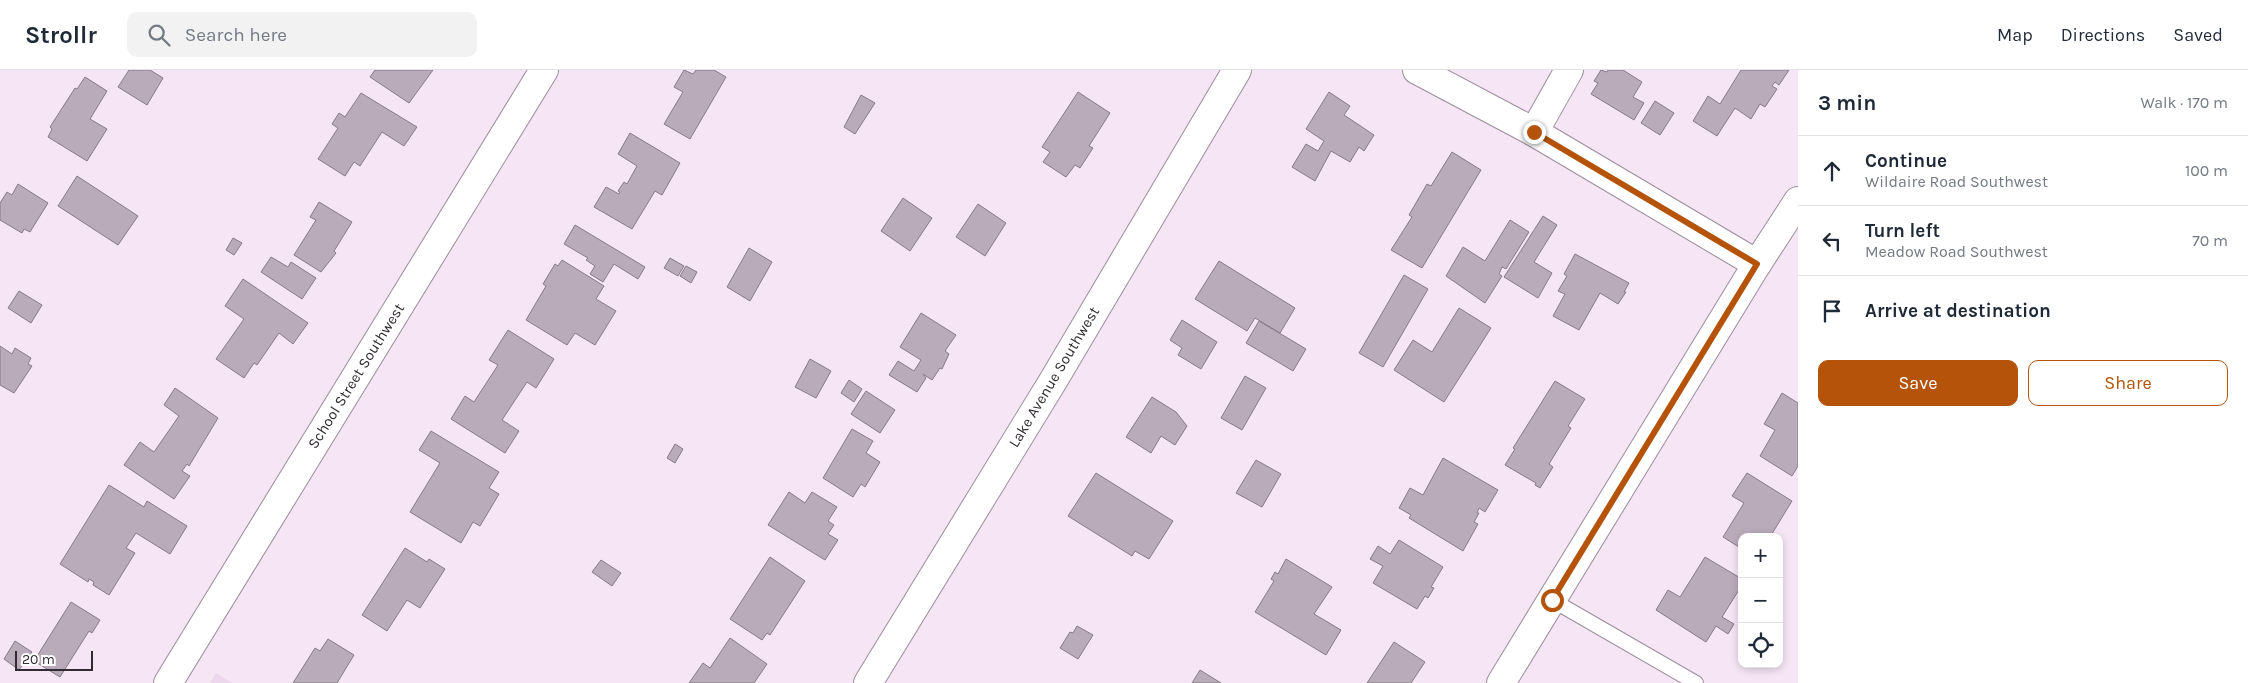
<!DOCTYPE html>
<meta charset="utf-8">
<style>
body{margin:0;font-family:Karla,sans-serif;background:#f2f2f3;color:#1f2937}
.controls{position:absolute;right:15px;bottom:15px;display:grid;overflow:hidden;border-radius:10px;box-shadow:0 2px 8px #0003}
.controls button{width:45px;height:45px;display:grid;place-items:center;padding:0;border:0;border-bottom:1px solid #e0e1e3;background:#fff;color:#1f2937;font:25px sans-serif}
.scale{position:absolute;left:15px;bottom:12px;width:78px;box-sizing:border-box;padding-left:5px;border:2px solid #312b31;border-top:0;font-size:14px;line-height:18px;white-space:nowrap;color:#312b31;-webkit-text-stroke:4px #fff;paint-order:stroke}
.stop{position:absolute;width:15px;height:15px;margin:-11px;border:4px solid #b45309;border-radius:50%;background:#fff}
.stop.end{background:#b45309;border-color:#fff;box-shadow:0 1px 5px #0008}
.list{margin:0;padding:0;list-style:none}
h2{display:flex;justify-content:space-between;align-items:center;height:65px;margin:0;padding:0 20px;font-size:21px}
h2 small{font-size:16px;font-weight:400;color:#747a83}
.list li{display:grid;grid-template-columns:32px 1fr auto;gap:15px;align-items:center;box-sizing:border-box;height:70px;padding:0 20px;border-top:1px solid #e0e1e3}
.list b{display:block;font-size:19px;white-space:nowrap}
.list p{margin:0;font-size:16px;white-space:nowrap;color:#747a83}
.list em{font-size:16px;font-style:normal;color:#747a83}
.actions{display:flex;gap:10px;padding:15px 20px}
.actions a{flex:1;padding:11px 0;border:1px solid #b45309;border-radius:10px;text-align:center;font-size:18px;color:#b45309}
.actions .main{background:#b45309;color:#fff}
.icon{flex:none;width:28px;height:28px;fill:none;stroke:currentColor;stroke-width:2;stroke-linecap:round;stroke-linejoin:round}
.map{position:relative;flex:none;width:1798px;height:613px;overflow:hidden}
header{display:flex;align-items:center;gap:30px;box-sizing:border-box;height:70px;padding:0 25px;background:#fff;border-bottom:1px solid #e0e1e3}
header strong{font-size:24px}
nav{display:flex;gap:28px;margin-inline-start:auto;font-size:18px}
.search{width:350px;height:45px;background:#f2f2f3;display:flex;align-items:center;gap:12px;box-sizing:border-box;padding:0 18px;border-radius:10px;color:#747a83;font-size:19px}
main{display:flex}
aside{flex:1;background:#fff}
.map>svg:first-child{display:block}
.built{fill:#ecd7ec}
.building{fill:#baabba;stroke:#877a87}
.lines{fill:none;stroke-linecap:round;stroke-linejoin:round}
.lane-casing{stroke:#9b8d9b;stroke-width:16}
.street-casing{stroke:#9b8d9b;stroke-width:30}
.lane{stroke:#fff;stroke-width:14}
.street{stroke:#fff;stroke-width:28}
.route{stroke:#b45309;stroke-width:6}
.labels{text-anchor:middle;stroke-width:4;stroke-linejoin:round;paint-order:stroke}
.street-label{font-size:15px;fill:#312b31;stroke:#fff}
</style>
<header>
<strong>Strollr</strong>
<div class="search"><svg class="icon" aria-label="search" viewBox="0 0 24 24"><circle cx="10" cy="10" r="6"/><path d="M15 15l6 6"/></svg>Search here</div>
<nav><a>Map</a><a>Directions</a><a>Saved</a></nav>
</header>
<main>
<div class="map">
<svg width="1798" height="613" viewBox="0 0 1798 613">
<rect width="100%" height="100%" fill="#f5e5f5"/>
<path class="built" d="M216 603 232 613H210Z"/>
<g class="building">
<path d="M129 0H150L163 8 147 35 118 17Z"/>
<path d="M375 0H433L409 33 370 7Z"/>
<path d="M684 0 693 4 696 0H714L726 7 690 69 664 54 683 22 674 17Z"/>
<path d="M1601 0 1607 2 1608 0H1623L1642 12 1633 27 1644 33 1634 50 1591 24 1598 13 1594 11Z"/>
<path d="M1741 0H1789L1779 15 1775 12 1772 16 1777 19 1765 37 1760 34 1751 49 1735 38 1717 66 1693 51 1708 26 1720 34Z"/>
<path d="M85 7 107 21 90 49 107 59 87 91 48 67 52 59 50 57 75 18 77 19Z"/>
<path d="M1078 22 1110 43 1089 76 1093 78 1080 98 1075 95 1066 107 1043 92 1050 82 1042 77Z"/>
<path d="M1329 22 1350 36 1344 45 1374 65 1364 81 1359 77 1350 92 1331 81 1315 111 1292 97 1306 74 1318 81 1324 71 1306 59Z"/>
<path d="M361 23 417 57 404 76 382 62 360 96 354 92 345 106 318 89 338 58 332 54 339 43 345 47Z"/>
<path d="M861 25 875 33 855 64 844 57Z"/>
<path d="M1655 31 1674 43 1660 65 1641 53Z"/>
<path d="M630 63 680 93 662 125 655 121 632 159 594 137 606 117 619 124 620 122 618 121 624 112 627 114 637 96 618 84Z"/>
<path d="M1452 82 1481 100 1422 198 1391 180 1412 147 1409 145 1427 114 1431 116Z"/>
<path d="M77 106 138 146 118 175 58 136Z"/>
<path d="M18 114 48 133 30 162 24 159 22 163 0 150V133L7 122 12 125Z"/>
<path d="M903 128 932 148 910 181 881 161Z"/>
<path d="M319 132 352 152 334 181 336 183 321 202 294 185 316 150 310 147Z"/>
<path d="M978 134 1006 153 985 186 956 167Z"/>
<path d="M1543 146 1557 155 1534 192 1552 203 1538 228 1504 207Z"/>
<path d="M1510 150 1529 162 1506 199 1502 197 1499 204 1502 206 1485 233 1446 206 1463 177 1485 191Z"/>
<path d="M575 155 645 197 638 209 614 194 603 212 590 204 595 196 586 190 588 188 564 174Z"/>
<path d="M233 168 242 173 234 185 226 180Z"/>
<path d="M749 178 772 192 750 231 727 217Z"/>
<path d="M1575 184 1629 213 1624 222H1626L1618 234 1600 223 1579 260 1553 246 1565 224 1558 221 1567 206 1564 204Z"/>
<path d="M271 187 288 197 291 192 316 208 302 229 261 202Z"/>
<path d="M670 188 684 196 678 206 664 198Z"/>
<path d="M562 190 604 216 596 229 616 241 595 275 575 263 567 275 526 250 546 216 543 214 555 194 558 196Z"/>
<path d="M1219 191 1295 238 1280 263 1255 248 1247 261 1195 229Z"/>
<path d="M686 196 697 202 691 213 680 206Z"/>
<path d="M1404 205 1428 219 1383 297 1359 283Z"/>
<path d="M243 209 308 253 293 274 279 263 257 295 254 293 244 308 216 289 244 249 225 236Z"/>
<path d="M19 221 42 235 31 253 8 238Z"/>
<path d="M1459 238 1491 258 1444 332 1394 300 1413 270 1432 282Z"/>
<path d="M921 243 956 265 945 281 949 284 942 299 940 298 932 310 923 304 926 308 917 322 889 305 898 291 914 301 921 290 900 277Z"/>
<path d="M1182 250 1217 272 1201 299 1178 285 1182 278 1170 270Z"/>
<path d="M1259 251 1306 279 1293 301 1246 273Z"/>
<path d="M508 260 554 289 536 318 527 312 502 350 519 361 505 383 451 349 465 326 474 332 498 295 489 290Z"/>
<path d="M0 276 12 284 15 278 31 288 28 294 32 296 14 323 0 315Z"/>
<path d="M810 289 831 301 816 328 795 317Z"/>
<path d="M1245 306 1266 318 1242 360 1221 348Z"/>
<path d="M849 310 862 319 854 332 841 323Z"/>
<path d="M1555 311 1585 329 1568 356 1571 358 1549 394 1553 397 1540 418 1535 415 1536 413 1505 395 1515 379 1513 378Z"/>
<path d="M175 318 218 348 189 396 187 394 182 401 190 406 174 429 124 395 140 372 154 382 179 346 164 335Z"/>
<path d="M866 321 895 340 880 363 851 344Z"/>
<path d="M1782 323 1798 333V396L1792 406 1760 386 1775 360 1764 354Z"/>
<path d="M1152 327 1176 342 1187 356 1175 375 1161 366 1151 383 1126 367Z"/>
<path d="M852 359 873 371 866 383 880 392 865 417 861 414 853 427 823 408Z"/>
<path d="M431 361 499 402 489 418 499 424 480 456 473 452 461 473 410 442 440 393 419 380Z"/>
<path d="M675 374 683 379 675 393 667 388Z"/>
<path d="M1443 388 1498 420 1485 442 1479 438 1477 443H1479L1474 452 1478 454 1463 481 1409 448 1411 445 1399 438 1410 418 1423 425Z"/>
<path d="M1256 390 1281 404 1262 437 1236 423Z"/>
<path d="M1096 403 1173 451 1149 489 1135 481 1132 486 1068 446Z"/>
<path d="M1747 403 1792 431 1770 467H1742V479L1723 467 1744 433 1732 426Z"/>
<path d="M109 415 144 437 147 431 187 456 170 484 136 463 126 478 135 483 109 525 93 515 94 512 89 509 88 512 60 494Z"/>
<path d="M789 422 805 433 812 422 837 437 828 451 834 455 828 464 838 470 825 490 768 455Z"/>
<path d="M1399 470 1443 497 1431 517 1434 518 1428 528 1425 526 1417 539 1373 513 1383 496 1370 489 1378 476 1390 484Z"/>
<path d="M405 478 427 492 429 489 445 499 420 538 407 530 387 561 362 545Z"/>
<path d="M770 487 805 511 770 565 767 563 762 570 730 549Z"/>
<path d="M1705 487 1742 509V515L1722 547 1734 554 1728 564 1716 556 1706 572 1656 540 1668 520 1680 527Z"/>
<path d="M1286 489 1332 517 1314 544 1341 560 1326 585 1255 542 1274 511 1271 509 1275 502 1278 504Z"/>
<path d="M601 490 621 503 612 516 592 502Z"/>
<path d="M71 532 100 550 92 563 89 561 60 607 34 591Z"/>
<path d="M1077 556 1093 565 1078 589 1060 578 1070 562 1073 563Z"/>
<path d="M730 568 767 594 754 613H689L703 593 710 598Z"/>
<path d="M328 569 354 585 337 613H293L315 578 320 581Z"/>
<path d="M15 571 32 582 19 600 4 589Z"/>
<path d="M1394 572 1425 592 1411 613H1367Z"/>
<path d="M1200 600 1221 613H1192Z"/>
</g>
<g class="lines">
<g class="lane-casing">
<path id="lane" d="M1552 530 1696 613"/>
</g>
<g class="street-casing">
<g id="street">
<path d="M1417 0 1534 62 1757 194"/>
<path d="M1534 62 1569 0"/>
<path d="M168 613 544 0"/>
<path d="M868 613 1053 311 1237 0"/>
<path d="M1501 613 1757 194 1798 131"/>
</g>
</g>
<use href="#lane" class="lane"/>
<use href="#street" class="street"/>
</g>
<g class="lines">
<path class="route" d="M1534 62 1757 194 1552 530"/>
</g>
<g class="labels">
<g class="street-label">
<text transform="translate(356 306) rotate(-58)" y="5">School Street Southwest</text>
<text transform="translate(1054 307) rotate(-59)" y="5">Lake Avenue Southwest</text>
</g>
</g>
</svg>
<div class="controls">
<button>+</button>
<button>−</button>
<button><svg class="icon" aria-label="locate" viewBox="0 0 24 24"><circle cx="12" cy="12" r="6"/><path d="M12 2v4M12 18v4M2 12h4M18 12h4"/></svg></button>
</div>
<div class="scale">20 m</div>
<div class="stop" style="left:1552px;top:530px"></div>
<div class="stop end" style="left:1534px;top:62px"></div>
</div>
<aside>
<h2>3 min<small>Walk · 170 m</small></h2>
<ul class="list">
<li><svg class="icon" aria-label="ahead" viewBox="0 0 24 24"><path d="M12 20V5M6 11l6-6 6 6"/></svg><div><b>Continue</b><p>Wildaire Road Southwest</p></div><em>100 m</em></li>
<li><svg class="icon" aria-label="left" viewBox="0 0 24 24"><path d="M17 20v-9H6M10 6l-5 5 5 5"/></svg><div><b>Turn left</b><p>Meadow Road Southwest</p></div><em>70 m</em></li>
<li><svg class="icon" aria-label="arrive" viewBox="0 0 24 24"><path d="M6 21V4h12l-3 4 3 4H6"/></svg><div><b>Arrive at destination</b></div></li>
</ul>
<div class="actions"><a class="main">Save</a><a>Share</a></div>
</aside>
</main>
